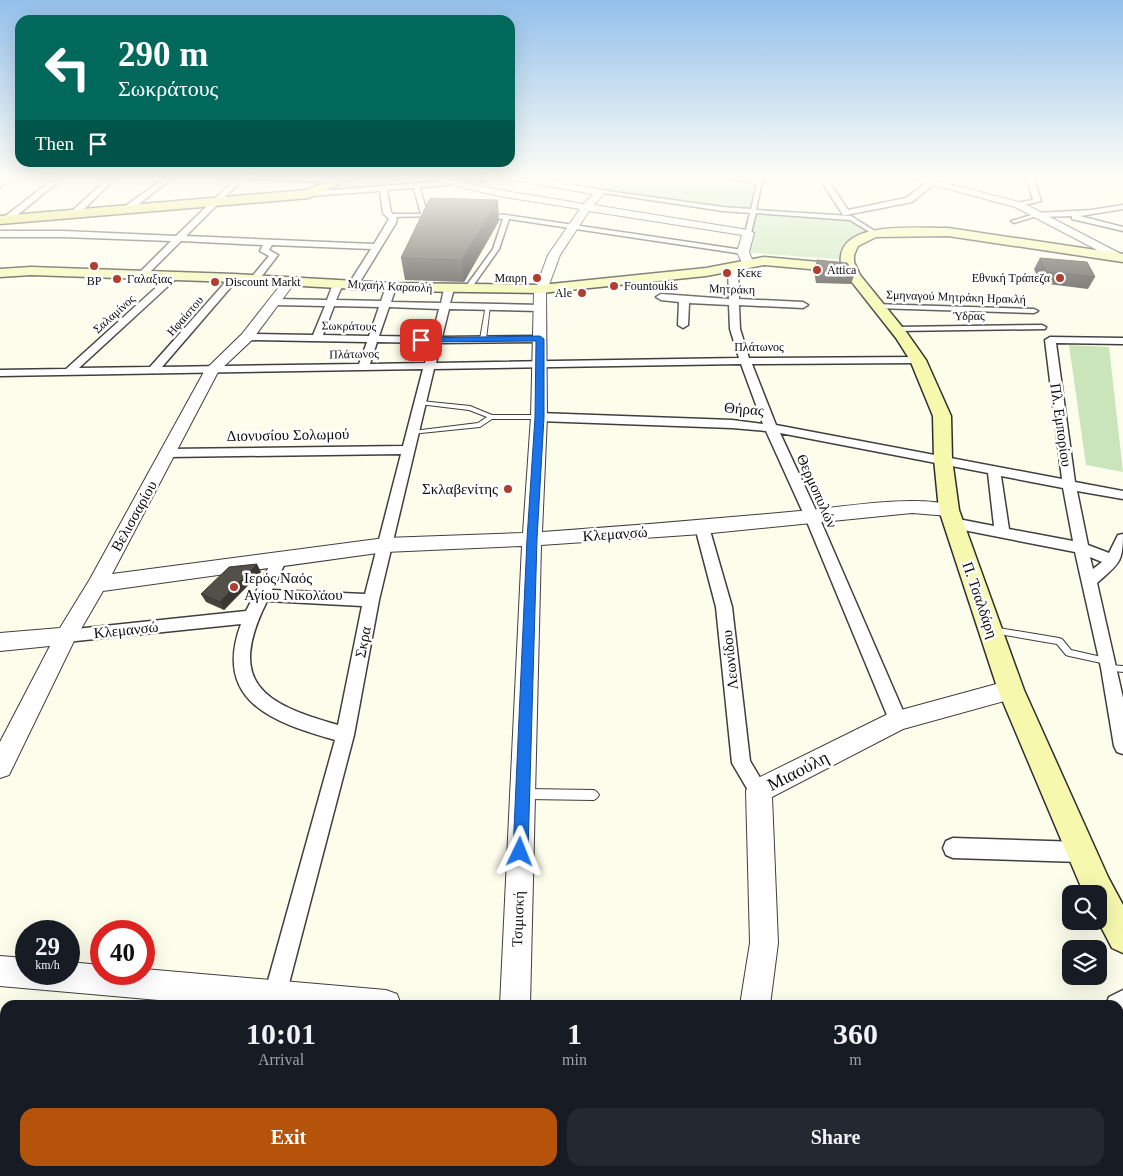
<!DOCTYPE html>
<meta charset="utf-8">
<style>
:root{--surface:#171b24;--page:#242831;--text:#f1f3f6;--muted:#9ea1a6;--accent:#b45309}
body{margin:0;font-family:Georgia,serif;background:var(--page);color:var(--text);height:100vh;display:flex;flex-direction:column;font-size:19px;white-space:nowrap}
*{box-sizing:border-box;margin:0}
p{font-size:16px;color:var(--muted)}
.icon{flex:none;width:28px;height:28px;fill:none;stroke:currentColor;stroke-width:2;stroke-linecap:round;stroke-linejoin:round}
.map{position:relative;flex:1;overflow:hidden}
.side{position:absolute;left:0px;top:1000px;width:1124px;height:176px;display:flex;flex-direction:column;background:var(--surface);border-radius:15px 15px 0 0;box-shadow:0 5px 20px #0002}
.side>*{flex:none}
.banner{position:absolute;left:15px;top:15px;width:500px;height:152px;border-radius:15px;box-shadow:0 5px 20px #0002;background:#00695c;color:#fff;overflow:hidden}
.fabs{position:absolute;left:1062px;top:885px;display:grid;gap:10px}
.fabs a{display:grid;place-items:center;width:45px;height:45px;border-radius:10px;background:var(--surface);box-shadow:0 5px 20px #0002;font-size:25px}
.speed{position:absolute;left:15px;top:920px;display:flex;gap:10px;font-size:25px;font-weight:700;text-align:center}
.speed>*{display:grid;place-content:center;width:65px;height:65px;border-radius:50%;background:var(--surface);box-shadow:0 5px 20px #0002;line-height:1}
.speed small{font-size:12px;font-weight:400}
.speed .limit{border:8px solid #d22;background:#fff;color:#111}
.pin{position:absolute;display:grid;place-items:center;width:42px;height:42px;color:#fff;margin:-21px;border-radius:10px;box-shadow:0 2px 8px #0006}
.me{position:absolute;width:55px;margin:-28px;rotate:2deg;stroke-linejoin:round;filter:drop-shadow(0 0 4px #0008)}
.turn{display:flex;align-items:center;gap:18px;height:105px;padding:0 20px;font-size:22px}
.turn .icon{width:65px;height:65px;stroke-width:2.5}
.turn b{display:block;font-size:35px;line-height:42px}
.then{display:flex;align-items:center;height:48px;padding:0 20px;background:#0003;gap:10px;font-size:19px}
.eta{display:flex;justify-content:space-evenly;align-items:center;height:85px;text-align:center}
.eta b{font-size:30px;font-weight:700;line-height:35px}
.primary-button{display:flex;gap:10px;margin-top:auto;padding:10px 20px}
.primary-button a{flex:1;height:58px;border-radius:15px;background:var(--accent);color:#fff;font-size:20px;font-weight:700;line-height:58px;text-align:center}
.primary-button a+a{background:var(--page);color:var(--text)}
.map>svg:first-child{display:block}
</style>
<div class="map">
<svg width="1123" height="1176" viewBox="0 0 1123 1176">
<rect width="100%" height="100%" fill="#fdfdec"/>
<g fill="#c9e5b9">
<polygon points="359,176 406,176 413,178 406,184 345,189 333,187"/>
<polygon points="596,176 756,176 760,182 755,208 848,215 875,233 856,239 847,260 743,252 753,215 723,209 586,187"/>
<polygon points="1069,345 1109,347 1123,472 1086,465"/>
</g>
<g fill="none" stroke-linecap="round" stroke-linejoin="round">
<defs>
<g id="service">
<polygon points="486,305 490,306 486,339 483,341 480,339"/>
<polygon points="421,401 470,406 492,415 539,415 542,417 539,419 492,419 480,427 411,434 411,432 413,431 478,423 487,417 469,410 419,404 419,402"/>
<polygon points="993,627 1059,638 1062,639 1071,650 1106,658 1109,659 1110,661 1109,663 1106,664 1069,656 1066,655 1057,644 993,633 990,632 989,630 990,628"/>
<polygon points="1109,665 1123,666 1123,672 1106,670 1105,668 1106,666"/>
<polygon points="527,789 594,790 597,792 599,795 597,798 594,800 527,799 524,797 522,794 524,791"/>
</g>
<g id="pedestrian">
<polygon points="714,176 731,176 762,181 756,210 851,216 878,233 873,234 850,220 756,213 751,233 748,235 745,233 750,213 723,211 597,192 600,190 723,207 751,209 757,183"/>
<polygon points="416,183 419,185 427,213 439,214 439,216 390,217 389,216 392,214 421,214 413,185"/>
<polygon points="485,214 507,215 743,250 746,252 743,254 509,219 499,249 470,290 468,291 464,289 493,249 503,219 483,217 482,216"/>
<polygon points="1035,214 1040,215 1014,223 1011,221"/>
<polygon points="873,304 1034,309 1038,311 1034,313 876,308 872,306"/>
<polygon points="1042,325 1046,327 1045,329 896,331 892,329 896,327"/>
</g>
<g id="minor">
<polygon points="6,176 14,176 0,187 0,181"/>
<polygon points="57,176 65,176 9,222 3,222 3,218"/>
<polygon points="110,176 118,176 78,215 72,215 72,211"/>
<polygon points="167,176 175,176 130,211 124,211 124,207"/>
<polygon points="203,176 330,178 334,180 330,182 243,179 186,236 374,244 389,219 383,213 380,191 309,196 305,194 306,192 448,181 452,183 448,185 387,190 391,212 397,218 396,223 358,285 353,288 348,285 371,249 272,245 269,250 278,255 258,281 255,282 250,279 269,256 260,251 263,245 181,241 146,276 143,277 138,274 171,241 64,237 0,237 0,231 64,231 176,236 235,179"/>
<polygon points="754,176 761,176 764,182 757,184"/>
<polygon points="818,176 825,176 848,210 906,198 927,182 934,184 912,202 846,215 843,215"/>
<polygon points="1026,176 1033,176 1041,201 1016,207 1016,203 1033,200"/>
<polygon points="1123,205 1123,209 1080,216 1123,227 1123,231 1072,219 1072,216 1037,217 1033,215 1037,213 1091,210"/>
<path d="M733,265L738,268L739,299L803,302L808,305L803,308L739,305L740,329L749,358L918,357L923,360L918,363L752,364L776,425L1062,479L1045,340L1050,337L1123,338V344L1056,343L1075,482L1123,491V499L1077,491L1088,545L1109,553L1118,535L1123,534C1123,564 1118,564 1097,583L1123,698V754L1117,752L1114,746L1101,668L1075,552L953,528L948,526L946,523L948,520L953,518L994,526L988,473L780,433L819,517L907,720L904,726L898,728L892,726L889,720L805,517L766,431L732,428L539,421L533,417L539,413L732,420L763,424L741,364L434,369L379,600L354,735L286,995L283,1003L278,1005L267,1003L264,995L335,740C275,723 212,702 241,624L66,642L60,641L58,636L60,631L66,630L246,611L275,555L280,554L285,555L287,559L272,590L365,594L401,454L168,457L162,453L168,449L403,446L423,369L0,376V370L66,369L172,273H178V277L79,368L150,367L231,276L234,275L239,278L237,280L162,367L359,364L367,342L247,340L242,337L247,334L313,335L325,306L275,305L270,302L275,299L327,300L333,284L338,281L343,284L336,300L381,301L386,287L391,284L396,287L391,302L441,303L444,289L449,286L454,289L450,303L540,305L545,308L540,311L449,309L442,337L540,336L545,339L540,342L441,343L436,363L739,358L730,329L729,305L689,303L688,325L683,328L678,325L679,302L661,300L656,297L661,294L729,299L728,268ZM334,306L379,307L369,336L323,335ZM389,307L439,309L432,337L379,336ZM377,342L430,343L425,363L370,364ZM1001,476L1063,488L1073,541L1009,529ZM1090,557L1102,562L1093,569ZM267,601L362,606L338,725C263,704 226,683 267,601Z"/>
<polygon points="702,522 707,524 709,527 732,607 750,761 768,791 766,797 759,800 752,797 732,763 716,607 695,527 697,524"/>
<polygon points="953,838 1081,842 1088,845 1091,852 1088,859 1081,862 953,858 946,855 943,848 946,841"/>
<polygon points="1123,990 1123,1014 1119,1016 1119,1005 1106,1005 1109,997"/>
<rect x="499" y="1171" width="26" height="5"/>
</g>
<g id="tertiary">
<path d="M414,176H435L499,190L584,204L593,194L508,179L503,176H527L604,190L605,192L594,205L748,230L754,233L749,252L754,264L748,268L744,267L737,252L742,235L589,211L560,255L546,293L547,417L542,532C628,526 714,519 800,511C843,507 915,494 955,506L958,510L955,514L949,516L912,513L702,534L541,545L530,1005H500L522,546L385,552L103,591L74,641L9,775L0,778V742L50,646L0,651V633L60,628L90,579L205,370L242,334L286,278H294L296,281L252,340L218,372L112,574L385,538L523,533L531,417L534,293L548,255L580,209L499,196Z"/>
<polygon points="900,176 918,176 1023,203 1123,255 1123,261 1116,260 1015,207"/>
<polygon points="1011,680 1019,683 1022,690 1019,697 903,729 772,797 778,943 770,1005 740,1005 750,943 746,791 750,782 890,713"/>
<polygon points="0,956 26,958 26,974 69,974 69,962 101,965 101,974 144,974 144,969 386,990 397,994 401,1005 215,1005 0,986"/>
<polygon points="285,1171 319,1171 317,1176 283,1176"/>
</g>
<path id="secondary" d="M948,228L1123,254V262L948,236L876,237L858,246L854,255V262L860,275L907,333L926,360L951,416L952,459L959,510L1024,690L1108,877L1123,905V953L1112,948L1098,921L1099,894H1084L998,690L939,510L934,459L933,416L910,360L896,338L844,272L764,265L706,276L541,293L391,291L234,282L31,275L0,277V269L31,267L234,274L391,283L541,285L706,268L764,257L841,264C835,218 921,229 948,228Z"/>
<polygon id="primary" points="340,176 357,176 309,198 0,224 0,216 307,190"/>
</defs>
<use href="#service" stroke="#3f3f3f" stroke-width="2"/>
<use href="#pedestrian" stroke="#3f3f3f" stroke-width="3"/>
<use href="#minor" stroke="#3f3f3f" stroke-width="3"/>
<use href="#tertiary" stroke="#3f3f3f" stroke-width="2"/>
<use href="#secondary" stroke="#2e2e2e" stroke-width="3"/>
<use href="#primary" stroke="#1d1d1d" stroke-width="3"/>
<use href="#service" fill="#fff" fill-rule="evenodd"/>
<use href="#pedestrian" fill="#fff" fill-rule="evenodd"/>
<use href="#minor" fill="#fff" fill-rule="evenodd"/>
<use href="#tertiary" fill="#fff" fill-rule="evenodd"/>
<use href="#secondary" fill="#f5f8ad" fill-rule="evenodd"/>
<use href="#primary" fill="#ede06d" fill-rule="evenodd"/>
</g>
<g fill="#47443f">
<polygon points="444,176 496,176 482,184"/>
<polygon points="499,221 464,282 405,280 401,258"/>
<polygon points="1040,258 1095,277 1088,289 1040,283 1034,269"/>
<polygon points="817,260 855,273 851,284 816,283 814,271"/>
<polygon points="261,572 224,610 206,602 201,594"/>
</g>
<g fill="#3a3733">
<polygon points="481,176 496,176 482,184"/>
<polygon points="498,200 499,221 464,282 462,260"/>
<polygon points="257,564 261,572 224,610 220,602"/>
<polygon points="188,1171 203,1171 191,1176 176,1176"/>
</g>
<g fill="#534f49" stroke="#3a3733">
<polygon points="430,198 498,200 462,260 401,258"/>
<polygon points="1040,258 1087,262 1095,277 1046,272"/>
<polygon points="817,260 847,263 855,273 820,272"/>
<polygon points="257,564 220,602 201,594 229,567"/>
<polygon points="113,1171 188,1171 176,1176 113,1176"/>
</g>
<linearGradient id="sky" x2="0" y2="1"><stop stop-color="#93c0eb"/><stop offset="0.52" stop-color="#fefef6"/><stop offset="1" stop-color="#fefef6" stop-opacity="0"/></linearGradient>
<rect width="1123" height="341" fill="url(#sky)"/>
<polygon fill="#1a73e8" stroke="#114b97" points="540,336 544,339 544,417 537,539 528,852 526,857 520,859 515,857 513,852 527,539 535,417 536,341 421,342 417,340 421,338"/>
<g fill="#af3d30" stroke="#fff" stroke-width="2">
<circle cx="94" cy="266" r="5"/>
<circle cx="817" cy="270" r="5"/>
<circle cx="727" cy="273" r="5"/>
<circle cx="537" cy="278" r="5"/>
<circle cx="1060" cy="278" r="5"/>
<circle cx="117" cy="279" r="5"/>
<circle cx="215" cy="282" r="5"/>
<circle cx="614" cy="286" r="5"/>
<circle cx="582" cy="293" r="5"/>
<circle cx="508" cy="489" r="5"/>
<circle cx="234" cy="587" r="5"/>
</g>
<g text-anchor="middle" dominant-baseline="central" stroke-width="5" stroke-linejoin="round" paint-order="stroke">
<g font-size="12" fill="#0c0c0c" stroke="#fff" text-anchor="start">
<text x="827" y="270">Attica</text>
<text x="737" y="273">Κεκε</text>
<text x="527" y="278" text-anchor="end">Μαιρη</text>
<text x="1050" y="278" text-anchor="end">Εθνική Τράπεζα</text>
<text x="127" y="279">Γαλαξιας</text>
<text x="94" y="281" text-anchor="middle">BP</text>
<text x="225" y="282">Discount Markt</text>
<text x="624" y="286">Fountoukis</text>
<text x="572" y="293" text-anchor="end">Ale</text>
</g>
<g font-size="12" fill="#0c0c0c" stroke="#fff">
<text transform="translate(390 286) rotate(3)">Μιχαήλ Καραολή</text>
<text transform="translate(732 289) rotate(2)">Μητράκη</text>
<text transform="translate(956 297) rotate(2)">Σμηναγού Μητράκη Ηρακλή</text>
<text transform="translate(114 314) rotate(-42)">Σαλαμίνος</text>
<text transform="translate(185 316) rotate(-49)">Ηφαίστου</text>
<text transform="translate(969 316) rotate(-1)">Ύδρας</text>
<text transform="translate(349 326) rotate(1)">Σωκράτους</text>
<text x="759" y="347">Πλάτωνος</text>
<text transform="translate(354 354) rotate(-1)">Πλάτωνος</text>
</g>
<g font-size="15" fill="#0c0c0c" stroke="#fff">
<text transform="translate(744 409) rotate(5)">Θήρας</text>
<text transform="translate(1061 425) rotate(82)">Πλ. Εμπορίου</text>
<text transform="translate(288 435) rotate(-1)">Διονυσίου Σολωμού</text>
<text transform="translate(817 491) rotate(66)">Θερμοπυλών</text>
<text transform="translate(134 516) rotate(-61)">Βελισσαρίου</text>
<text transform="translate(615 534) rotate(-4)">Κλεμανσώ</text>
<text transform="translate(980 600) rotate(71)">Π. Τσαλδάρη</text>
<text transform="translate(126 630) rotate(-6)">Κλεμανσώ</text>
<text transform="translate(363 642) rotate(-79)">Σκρα</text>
<text transform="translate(730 660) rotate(-96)">Λεωνίδου</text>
<text transform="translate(518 919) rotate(-88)">Τσιμισκή</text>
</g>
<g font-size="15" fill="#0c0c0c" stroke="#fff" text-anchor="end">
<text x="498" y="489">Σκλαβενίτης</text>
<text x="244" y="578" text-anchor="start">Ιερός Ναός<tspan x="244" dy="17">Αγίου Νικολάου</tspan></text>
</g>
<g font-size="18" fill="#0c0c0c" stroke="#fff">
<text transform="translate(798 771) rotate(-27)">Μιαούλη</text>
</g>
</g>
</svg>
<div class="fabs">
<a><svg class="icon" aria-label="search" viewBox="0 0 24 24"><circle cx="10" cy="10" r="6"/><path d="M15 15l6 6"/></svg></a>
<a><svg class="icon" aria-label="layers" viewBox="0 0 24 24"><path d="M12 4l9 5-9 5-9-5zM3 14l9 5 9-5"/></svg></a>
</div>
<div class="speed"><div>29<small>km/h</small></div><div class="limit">40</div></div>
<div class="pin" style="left:421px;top:340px;background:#d93025"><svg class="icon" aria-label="arrive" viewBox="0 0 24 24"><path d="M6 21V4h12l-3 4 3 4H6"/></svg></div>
<svg class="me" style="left:520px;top:852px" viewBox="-20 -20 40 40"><path d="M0-17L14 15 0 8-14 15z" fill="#1a73e8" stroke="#fff" stroke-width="4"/></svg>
<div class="banner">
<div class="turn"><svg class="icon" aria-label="left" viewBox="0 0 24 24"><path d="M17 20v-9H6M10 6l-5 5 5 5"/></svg><div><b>290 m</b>Σωκράτους</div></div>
<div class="then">Then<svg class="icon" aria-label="arrive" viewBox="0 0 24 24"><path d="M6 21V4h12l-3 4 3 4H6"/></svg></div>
</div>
<section class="side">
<div class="eta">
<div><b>10:01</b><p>Arrival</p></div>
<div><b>1</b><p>min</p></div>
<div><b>360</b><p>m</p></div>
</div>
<div class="primary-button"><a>Exit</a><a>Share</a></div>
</section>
</div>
